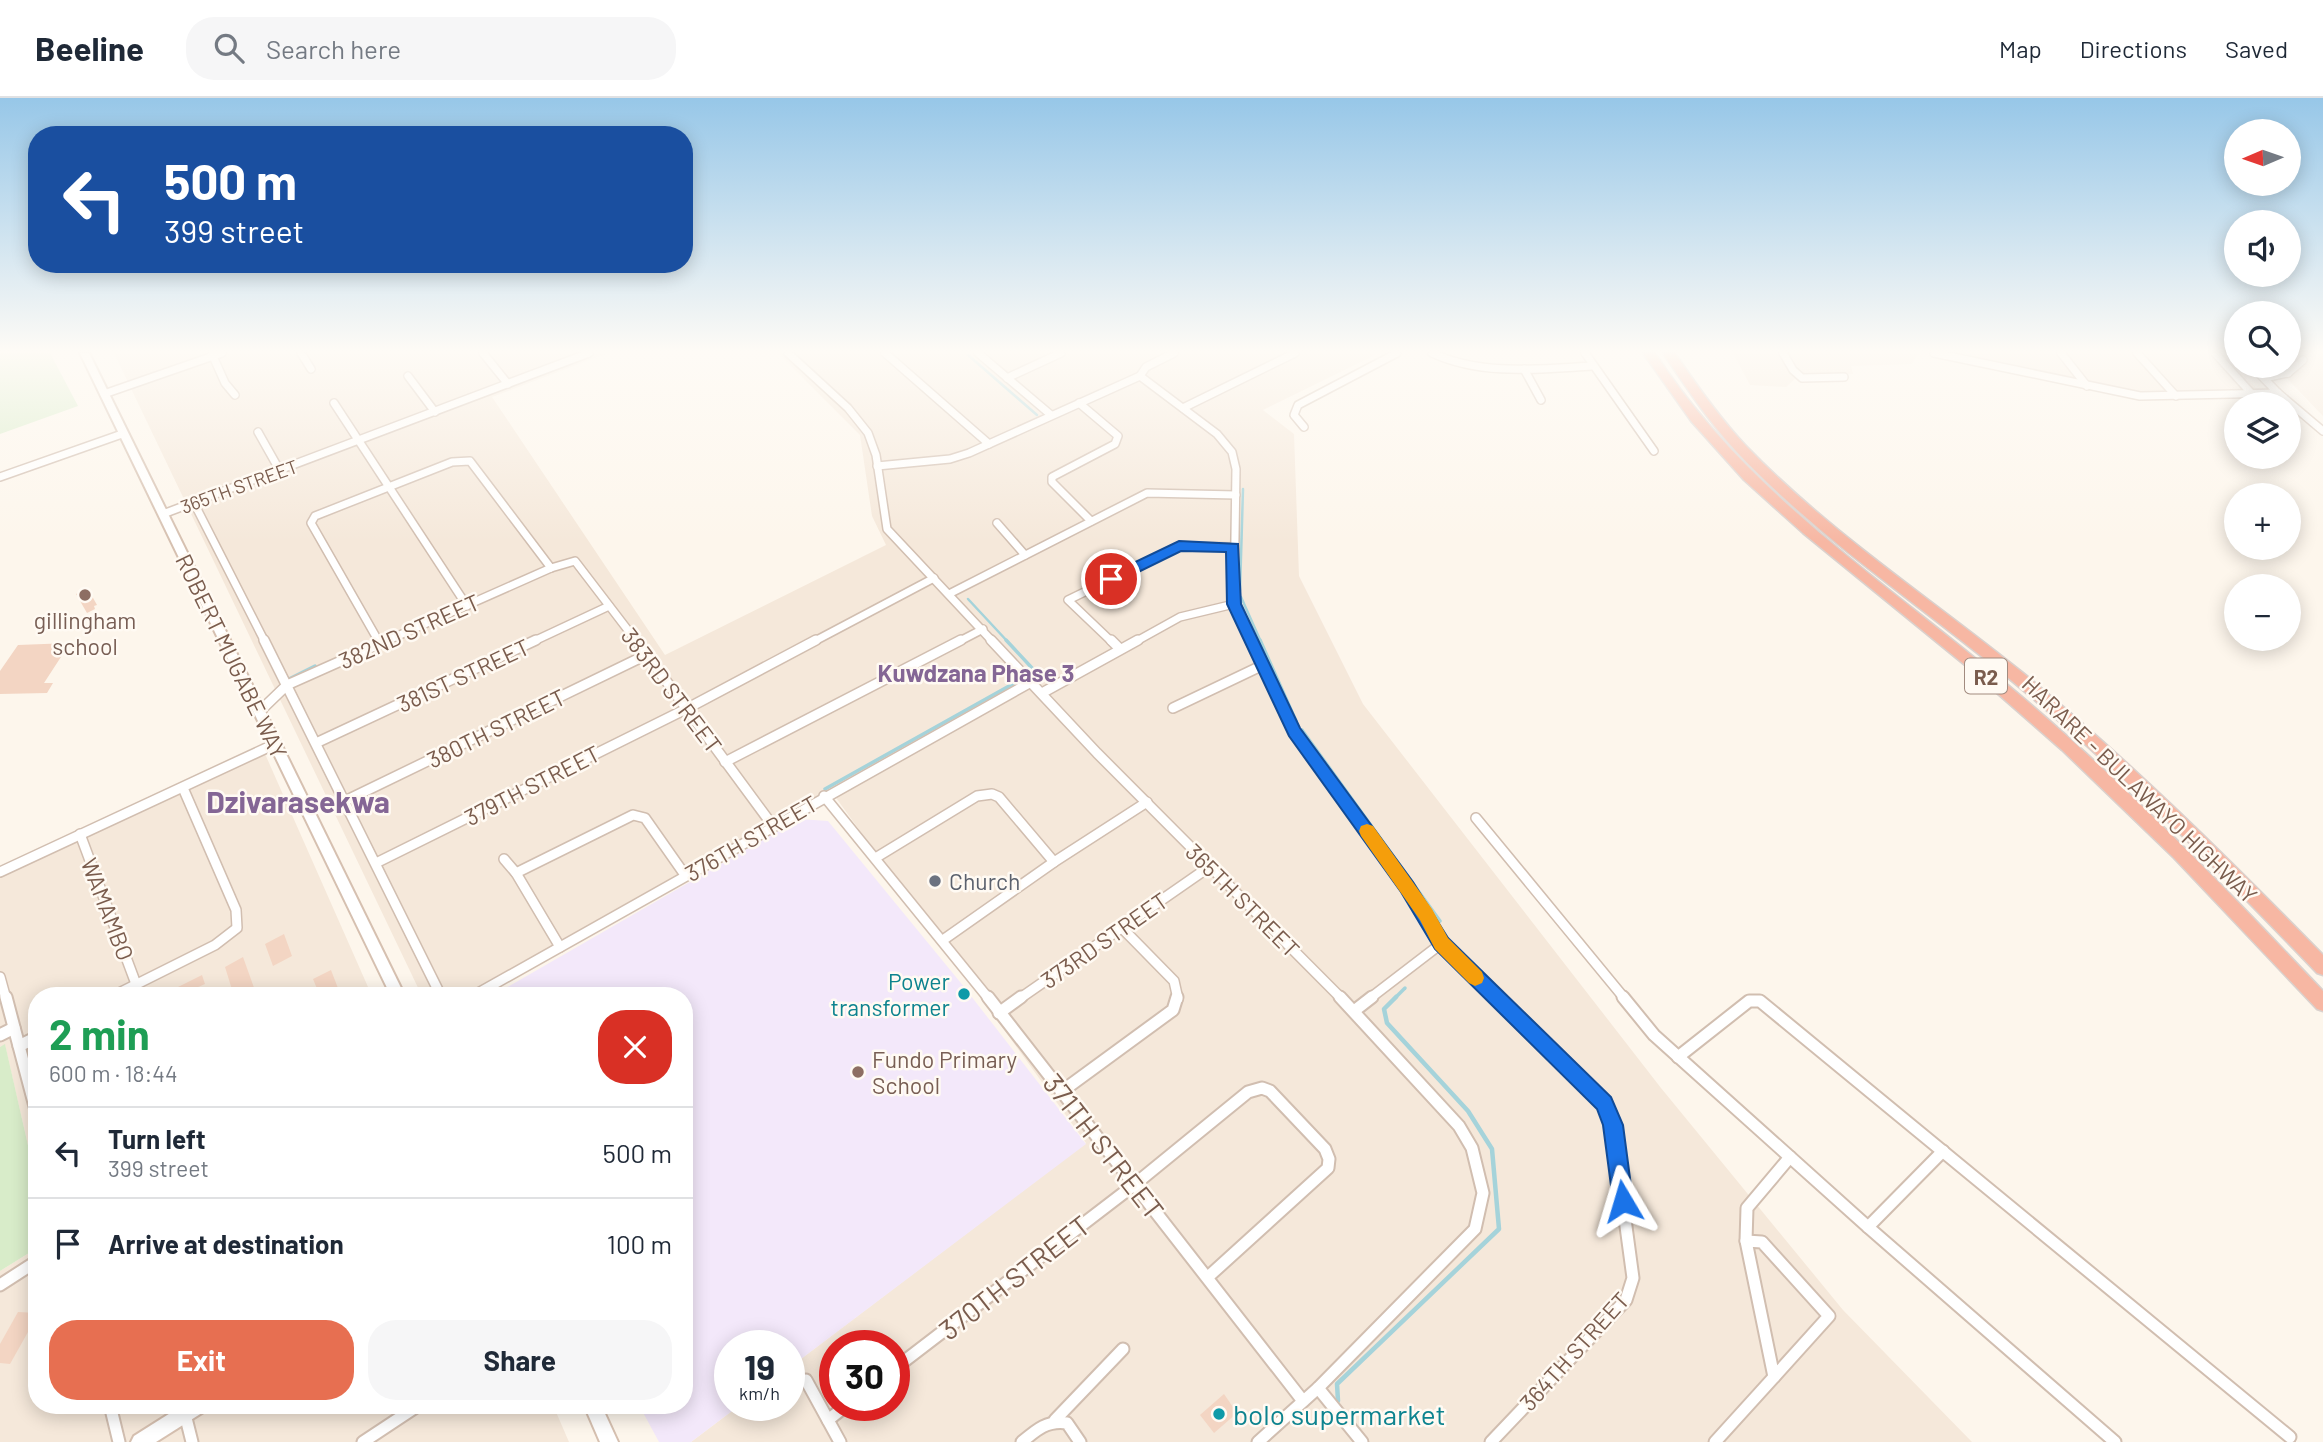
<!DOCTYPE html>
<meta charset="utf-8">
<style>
:root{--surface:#fff;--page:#f6f6f7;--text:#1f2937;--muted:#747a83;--line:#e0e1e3;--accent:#e76f51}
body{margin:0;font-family:Barlow,sans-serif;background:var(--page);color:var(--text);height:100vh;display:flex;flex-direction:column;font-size:26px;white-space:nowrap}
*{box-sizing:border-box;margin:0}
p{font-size:23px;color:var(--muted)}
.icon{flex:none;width:38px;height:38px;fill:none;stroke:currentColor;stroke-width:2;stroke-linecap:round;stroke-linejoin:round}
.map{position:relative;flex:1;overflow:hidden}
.drawer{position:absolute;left:28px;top:889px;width:665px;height:427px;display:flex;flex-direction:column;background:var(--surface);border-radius:28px;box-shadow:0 4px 18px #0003}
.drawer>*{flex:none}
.banner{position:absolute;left:28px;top:28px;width:665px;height:147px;border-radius:28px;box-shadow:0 4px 18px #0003;background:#1a4fa0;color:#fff;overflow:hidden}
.needle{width:46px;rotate:268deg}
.fabs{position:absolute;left:2224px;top:21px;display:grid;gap:14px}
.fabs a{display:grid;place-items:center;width:77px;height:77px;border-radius:50%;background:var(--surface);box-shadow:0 4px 18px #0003;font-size:35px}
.speed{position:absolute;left:714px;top:1232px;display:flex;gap:14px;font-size:35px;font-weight:700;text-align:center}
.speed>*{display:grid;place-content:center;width:91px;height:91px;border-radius:50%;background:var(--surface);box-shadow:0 4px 18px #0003;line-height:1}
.speed small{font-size:18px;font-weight:400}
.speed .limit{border:10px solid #d22;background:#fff;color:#111}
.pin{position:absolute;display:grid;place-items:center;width:60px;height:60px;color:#fff;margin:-30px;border:4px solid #fff;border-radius:50%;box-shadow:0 2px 7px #0007}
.me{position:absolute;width:77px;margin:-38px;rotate:353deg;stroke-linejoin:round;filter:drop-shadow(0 0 5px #0008)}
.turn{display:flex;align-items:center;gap:24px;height:147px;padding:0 21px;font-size:32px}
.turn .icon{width:91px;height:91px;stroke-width:2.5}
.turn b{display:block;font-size:49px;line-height:60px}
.round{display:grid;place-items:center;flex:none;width:74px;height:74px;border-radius:28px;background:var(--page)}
.head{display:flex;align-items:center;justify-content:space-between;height:119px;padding:0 21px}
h1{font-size:42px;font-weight:700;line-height:52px;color:#1e9e55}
.action{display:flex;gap:14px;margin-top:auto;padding:14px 21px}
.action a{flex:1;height:80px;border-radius:28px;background:var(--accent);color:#fff;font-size:28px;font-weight:700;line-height:80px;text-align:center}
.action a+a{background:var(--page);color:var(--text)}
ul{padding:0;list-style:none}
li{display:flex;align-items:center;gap:21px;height:91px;padding:0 21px;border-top:2px solid var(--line)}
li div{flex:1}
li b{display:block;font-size:26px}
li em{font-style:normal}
header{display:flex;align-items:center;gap:42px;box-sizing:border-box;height:98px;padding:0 35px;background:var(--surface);border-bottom:2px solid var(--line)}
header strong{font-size:33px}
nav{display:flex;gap:38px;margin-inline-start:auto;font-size:24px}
.search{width:490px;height:63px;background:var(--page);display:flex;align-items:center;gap:18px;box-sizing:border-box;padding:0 24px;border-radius:28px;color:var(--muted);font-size:26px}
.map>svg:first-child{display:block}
</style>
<header>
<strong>Beeline</strong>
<div class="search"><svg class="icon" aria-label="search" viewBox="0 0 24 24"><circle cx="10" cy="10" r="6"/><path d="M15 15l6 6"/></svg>Search here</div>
<nav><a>Map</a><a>Directions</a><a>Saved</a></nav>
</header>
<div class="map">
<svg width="2323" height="1344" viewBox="0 0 2323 1344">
<rect width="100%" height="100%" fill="#fdf6ec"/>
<g fill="#f5e8da" fill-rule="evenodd">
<path d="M114,255H608L492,299L665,557L886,447L872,418L860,337L778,255H1373V258L1263,312L1294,336L1299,478L1363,606L1661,990L1843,1212L1972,1344H691L740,1307H789V1270L1086,1045L834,697L483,898H422ZM835,1248H894V1307H835Z"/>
<polygon points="1733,255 1918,255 1912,266 1851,268 1853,276 1799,277 1786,289 1750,287"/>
<polygon points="1953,255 2223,255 2258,292 2137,295"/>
<polygon points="2289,255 2323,255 2323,318 2275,268 2289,268"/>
<polygon points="262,649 372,898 37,898 37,1087 5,947 0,949 0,770"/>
<polygon points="37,1150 37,1307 553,1307 569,1344 0,1344 0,1173"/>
</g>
<polygon fill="#f3e8fa" points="799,721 828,723 965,890 957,895 964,903 971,898 1086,1046 789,1270 789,1248 730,1248 730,1307 740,1307 691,1344 659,1344 639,1307 684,1307 684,898 492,898"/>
<g fill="#d8ecc9">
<polygon points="0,255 50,255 78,308 0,336"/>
<polygon points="5,946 37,1087 37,1150 0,1173 0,949"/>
</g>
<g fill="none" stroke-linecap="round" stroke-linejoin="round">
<g stroke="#a5d3da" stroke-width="2.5">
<polyline points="968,257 1037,317"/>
<polyline points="1240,493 1243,391"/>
<polyline points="1241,499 1261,544"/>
<polyline points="968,501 1008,544"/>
</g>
<g stroke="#a5d3da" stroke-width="3.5">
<polyline points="1006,542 1032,570"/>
<polyline points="1260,542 1296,623"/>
<polyline points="289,581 315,568"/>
<polyline points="1302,632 1440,823"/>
<polyline points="825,691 1018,583"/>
<polyline points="1394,901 1405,890"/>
</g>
<polyline stroke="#a5d3da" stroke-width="4.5" points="1338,1303 1337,1286 1499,1131 1492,1051 1468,1013 1387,925 1384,911 1396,899"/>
</g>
<g fill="#f3d5c3">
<polygon points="88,491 97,507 94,508 95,511 87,515 76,496"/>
<polygon points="70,545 44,585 53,585 47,595 0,596 0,573 18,547"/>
<polygon points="284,836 292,858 273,868 265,846"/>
<polygon points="243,859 257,898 234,898 225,869"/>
<polygon points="331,872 341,898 320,898 313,881"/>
<polygon points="202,877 205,886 178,898 176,890"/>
<polygon points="18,1214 37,1215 37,1218 10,1266 0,1265 0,1246"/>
<polygon points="1224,1296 1237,1315 1214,1335 1200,1317"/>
</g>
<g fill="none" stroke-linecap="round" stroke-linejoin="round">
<defs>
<g id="street-far2">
<polyline points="301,255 311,271"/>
<polyline points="483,255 508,286"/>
<polyline points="788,255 848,310 868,335 876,357 887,431 993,544"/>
<polyline points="885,255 989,346"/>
<polyline points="978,255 1051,317"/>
<path d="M1432,255C1482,278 1538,271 1592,268"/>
<polyline points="1585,255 1654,353"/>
<polyline points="1783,255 1793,272 1802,280 1844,279"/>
<polyline points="1934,255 2140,298 2278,295"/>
<polyline points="2061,255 2087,288"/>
<polyline points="2137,255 2176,298"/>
<polyline points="2215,255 2252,296"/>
<polyline points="212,256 225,285 235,297"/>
<polyline points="2252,268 2278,295 2323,333"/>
<polyline points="1524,271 1541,302"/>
<polyline points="2288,275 2303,262"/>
<polyline points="408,278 435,314"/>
<polyline points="1140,278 1217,336 1232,354 1236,371 1234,506 1251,544"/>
<polyline points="1140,278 1146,269 1174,255"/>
<polyline points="1007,280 1061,255"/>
<polyline points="2264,280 2288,275 2280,268"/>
<polyline points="104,296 222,255"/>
<polyline points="334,305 467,508"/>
<polyline points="1079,305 1118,338 1115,346 1052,379 1052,384 1091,423"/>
<polyline points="1183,310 1295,255"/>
<polyline points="1304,329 1294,317 1298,307 1397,255"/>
<polyline points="258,334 280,373"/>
<polyline points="877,368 950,361 969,355 1140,278"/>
<polyline points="0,379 122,336"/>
<polyline points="194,405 265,544"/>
<polyline points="163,416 589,255"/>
<polyline points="997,425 1025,457"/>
<polyline points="949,496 1147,395 1236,397"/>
<polyline points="379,544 311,425 315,418 452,364 470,363 551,470"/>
<polyline points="384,544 551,470 575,463 637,544"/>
<polyline points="532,544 609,508"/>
<polyline points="813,544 934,480"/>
<polyline points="958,544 983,531"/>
<polyline points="1112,544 1068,502 1179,448 1233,449"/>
<polyline points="1135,544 1180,519 1234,506"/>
</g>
<g id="street-far1">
<polyline points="264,542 441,898"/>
<polyline points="378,542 380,546"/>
<polyline points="636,542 773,728"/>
<polyline points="991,542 1097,655 1342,901"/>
<polyline points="1111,542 1120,551"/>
<polyline points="1250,542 1298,640 1395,771 1442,845 1499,901"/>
<polyline points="1042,595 1138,542"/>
<polyline points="1173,610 1261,568"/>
<polyline points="259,614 287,587 388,542"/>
<polyline points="316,645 536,542"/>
<polyline points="725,664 961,542"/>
<polyline points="824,698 989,901"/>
<polyline points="345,703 646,557"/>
<polyline points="1476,720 1625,901"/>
<polyline points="80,736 136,886"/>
<polyline points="877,759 977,698 992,696 999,699 1054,764"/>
<polyline points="504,761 516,775 560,849"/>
<polyline points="376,765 688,610 816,542"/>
<polyline points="0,774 275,646"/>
<polyline points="516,775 633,717 645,720 685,777"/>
<polyline points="1122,830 1174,883 1178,901"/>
<polyline points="943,842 1054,764 1147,704"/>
<polyline points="0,879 6,901"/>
<polyline points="113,898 215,847 237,830 236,812 183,690"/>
<polyline points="473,898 1031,584"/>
<polyline points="1019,901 1209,769"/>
<polyline points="1369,901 1442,845"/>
</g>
<g id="street">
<polyline points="6,899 37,1016"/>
<polyline points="988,899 1303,1303"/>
<polyline points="1623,899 1654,937 1868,1129 2115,1344"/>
<polyline points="1354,913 1372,899"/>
<polyline points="999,915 1021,899"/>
<polyline points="0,937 14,930"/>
<polyline points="19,948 37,939"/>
<polyline points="1678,959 1749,903 1760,903 2290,1339"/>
<polyline points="1061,994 1173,912 1177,899"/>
<polyline points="1868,1129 1943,1053"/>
<polyline points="1746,1143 1747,1110 1790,1059"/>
<polygon points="1746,1143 1762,1144 1829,1218 1774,1279"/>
<polyline points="0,1187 37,1163"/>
<polyline points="894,1271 1134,1087 1248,994 1262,990 1270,993 1325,1051 1329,1061 1328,1070 1209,1178"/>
<polyline points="806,1282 840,1344"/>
<polyline points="1318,1290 1362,1344"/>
<polyline points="110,1307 119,1344"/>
<polyline points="185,1316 192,1344"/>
<polyline points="828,1322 847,1307"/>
<polyline points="1055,1322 1123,1251"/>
<polyline points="363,1344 419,1307"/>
<path d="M1022,1344C1036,1332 1047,1322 1067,1325L1080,1344"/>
<polyline points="1258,1344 1318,1290 1475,1131 1483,1095 1472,1050 1459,1028 1340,899"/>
<polyline points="1491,1344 1626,1202 1633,1180 1611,1018 1604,1005 1497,899"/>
<polyline points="1715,1344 1774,1279"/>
</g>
<g id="secondary">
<polygon points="80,255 89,255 405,898 391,898"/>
<polygon points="183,1307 207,1307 205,1313 156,1344 131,1344 134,1338"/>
<polygon points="584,1307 601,1307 618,1344 600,1344"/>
</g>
<g id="highway">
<path d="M1643,255H1655C1746,396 1890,487 2016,594C2126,686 2224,789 2323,893V913L2317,911L2174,760L2062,652L1965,567L1803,435L1744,382L1691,323Z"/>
<path d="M1663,255H1675C1697,288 1719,319 1746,348C1829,434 1930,500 2023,575C2129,662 2227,759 2323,857V877L2317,875C2219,773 2120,672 2012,583C1919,506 1818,440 1736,353C1708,323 1686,289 1663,255Z"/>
</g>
</defs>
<use href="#street-far2" stroke="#d1beb0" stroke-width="10"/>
<use href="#street-far1" stroke="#d1beb0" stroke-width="12"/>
<use href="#street" stroke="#d1beb0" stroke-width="15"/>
<use href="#secondary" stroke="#d6c0b0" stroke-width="4"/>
<use href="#highway" stroke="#dad1cd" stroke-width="3"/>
<use href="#street-far2" stroke="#fff" stroke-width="7"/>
<use href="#street-far1" stroke="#fff" stroke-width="9"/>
<use href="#street" stroke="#fff" stroke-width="11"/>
<use href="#secondary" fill="#fff" fill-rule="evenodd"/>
<use href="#highway" fill="#f7b7a3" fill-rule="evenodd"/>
</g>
<linearGradient id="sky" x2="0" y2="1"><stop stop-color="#97c7e8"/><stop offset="0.57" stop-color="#fefbf6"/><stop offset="1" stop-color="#fefbf6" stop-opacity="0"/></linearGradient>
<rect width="2323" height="444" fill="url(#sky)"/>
<polygon fill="#1a73e8" stroke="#114b97" stroke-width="2" points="1179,443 1238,446 1241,506 1300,630 1413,784 1448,840 1611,999 1623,1027 1633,1103 1630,1111 1623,1113 1616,1111 1613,1103 1603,1027 1597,1011 1435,851 1401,794 1289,638 1227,506 1226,454 1181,453 1116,485 1106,485 1104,481 1106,478"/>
<polygon fill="#f59e0b" points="1367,726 1373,728 1432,811 1448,840 1482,874 1484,880 1482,885 1475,888 1469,885 1435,851 1420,822 1361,738 1359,733 1361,728"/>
<g fill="#8d6e63" stroke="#fffaf3" stroke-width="2.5">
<circle cx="85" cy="497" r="7"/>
<circle cx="858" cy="974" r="7"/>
</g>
<circle fill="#6b7280" stroke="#fffaf3" stroke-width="2.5" cx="935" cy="783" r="7"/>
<g fill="#0f9aa8" stroke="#fffaf3" stroke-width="2.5">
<circle cx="964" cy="896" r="7"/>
<circle cx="1219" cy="1316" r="7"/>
</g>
<g text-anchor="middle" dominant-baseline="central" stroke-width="5" stroke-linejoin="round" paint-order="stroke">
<g font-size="19" fill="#7a5c4d" stroke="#fffaf3">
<text transform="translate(239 388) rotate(-20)">365TH STREET</text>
</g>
<rect fill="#fffaf3" stroke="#a28b7f" stroke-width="2" x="1965" y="560.5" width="42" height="35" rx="5"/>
<g font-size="21" font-weight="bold" fill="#7a5c4d">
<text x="1986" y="578">R2</text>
</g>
<g font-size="23" fill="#785e54" stroke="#fffaf3">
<text x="85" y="522">gillingham<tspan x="85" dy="26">school</tspan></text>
<text x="872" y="961" text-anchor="start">Fundo Primary<tspan x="872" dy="26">School</tspan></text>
</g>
<g font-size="23" fill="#7a5c4d" stroke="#fffaf3">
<text transform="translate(409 533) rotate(-24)">382ND STREET</text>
<text transform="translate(232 558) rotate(64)">ROBERT MUGABE WAY</text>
<text transform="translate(463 577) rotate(-25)">381ST STREET</text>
<text transform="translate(672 592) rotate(53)">383RD STREET</text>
<text transform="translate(496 630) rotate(-26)">380TH STREET</text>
<text transform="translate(532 687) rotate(-27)">379TH STREET</text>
<text transform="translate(2140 691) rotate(44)">HARARE - BULAWAYO HIGHWAY</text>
<text transform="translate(751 740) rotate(-30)">376TH STREET</text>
<text transform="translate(1243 802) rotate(45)">365TH STREET</text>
<text transform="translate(108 811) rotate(69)">WAMAMBO</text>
<text transform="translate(1104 842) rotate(-35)">373RD STREET</text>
<text transform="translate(1574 1253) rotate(-48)">364TH STREET</text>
</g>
<g font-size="23" fill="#5b616d" stroke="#fffaf3" text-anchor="start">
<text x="949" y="783">Church</text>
</g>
<g font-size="23" fill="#0d838f" stroke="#fffaf3" text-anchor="end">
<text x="950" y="883">Power<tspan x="950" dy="26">transformer</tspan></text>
</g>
<g font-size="24" font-weight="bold" fill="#846695" stroke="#fffaf3">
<text x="976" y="574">Kuwdzana Phase 3</text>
</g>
<g font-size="28" fill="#7a5c4d" stroke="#fffaf3">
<text transform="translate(1104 1048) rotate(52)">371TH STREET</text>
<text transform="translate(1014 1179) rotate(-38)">370TH STREET</text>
</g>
<g font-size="28" fill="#0d838f" stroke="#fffaf3" text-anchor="start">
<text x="1233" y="1316">bolo supermarket</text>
</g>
<g font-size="30" font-weight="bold" fill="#846695" stroke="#fffaf3">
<text x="298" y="703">Dzivarasekwa</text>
</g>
</g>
</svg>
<div class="fabs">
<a><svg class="needle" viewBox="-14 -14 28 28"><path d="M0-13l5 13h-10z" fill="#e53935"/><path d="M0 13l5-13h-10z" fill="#747a83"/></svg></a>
<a><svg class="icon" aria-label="sound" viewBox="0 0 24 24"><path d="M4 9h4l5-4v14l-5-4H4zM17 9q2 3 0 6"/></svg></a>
<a><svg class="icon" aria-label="search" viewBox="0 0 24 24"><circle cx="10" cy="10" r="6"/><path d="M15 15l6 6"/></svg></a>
<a><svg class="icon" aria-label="layers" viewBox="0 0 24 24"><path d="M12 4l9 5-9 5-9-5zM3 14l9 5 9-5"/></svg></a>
<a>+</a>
<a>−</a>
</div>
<div class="speed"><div>19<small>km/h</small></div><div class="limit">30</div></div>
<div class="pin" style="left:1111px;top:481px;background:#d93025"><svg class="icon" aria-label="arrive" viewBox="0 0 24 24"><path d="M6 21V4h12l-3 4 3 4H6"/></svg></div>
<svg class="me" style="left:1623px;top:1103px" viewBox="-20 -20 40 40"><path d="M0-17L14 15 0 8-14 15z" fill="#1a73e8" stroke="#fff" stroke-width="4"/></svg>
<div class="banner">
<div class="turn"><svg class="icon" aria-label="left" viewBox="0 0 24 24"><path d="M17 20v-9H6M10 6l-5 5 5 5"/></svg><div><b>500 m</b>399 street</div></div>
</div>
<section class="drawer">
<div class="head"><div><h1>2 min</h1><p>600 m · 18:44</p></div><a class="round" style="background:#d93025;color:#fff"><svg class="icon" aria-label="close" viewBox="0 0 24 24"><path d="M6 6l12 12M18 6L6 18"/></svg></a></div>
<ul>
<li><svg class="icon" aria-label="left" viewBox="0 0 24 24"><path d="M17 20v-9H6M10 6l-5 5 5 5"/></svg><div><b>Turn left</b><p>399 street</p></div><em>500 m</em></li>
<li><svg class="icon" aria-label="arrive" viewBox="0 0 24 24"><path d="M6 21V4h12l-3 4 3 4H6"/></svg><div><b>Arrive at destination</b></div><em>100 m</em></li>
</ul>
<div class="action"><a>Exit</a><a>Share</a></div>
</section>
</div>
